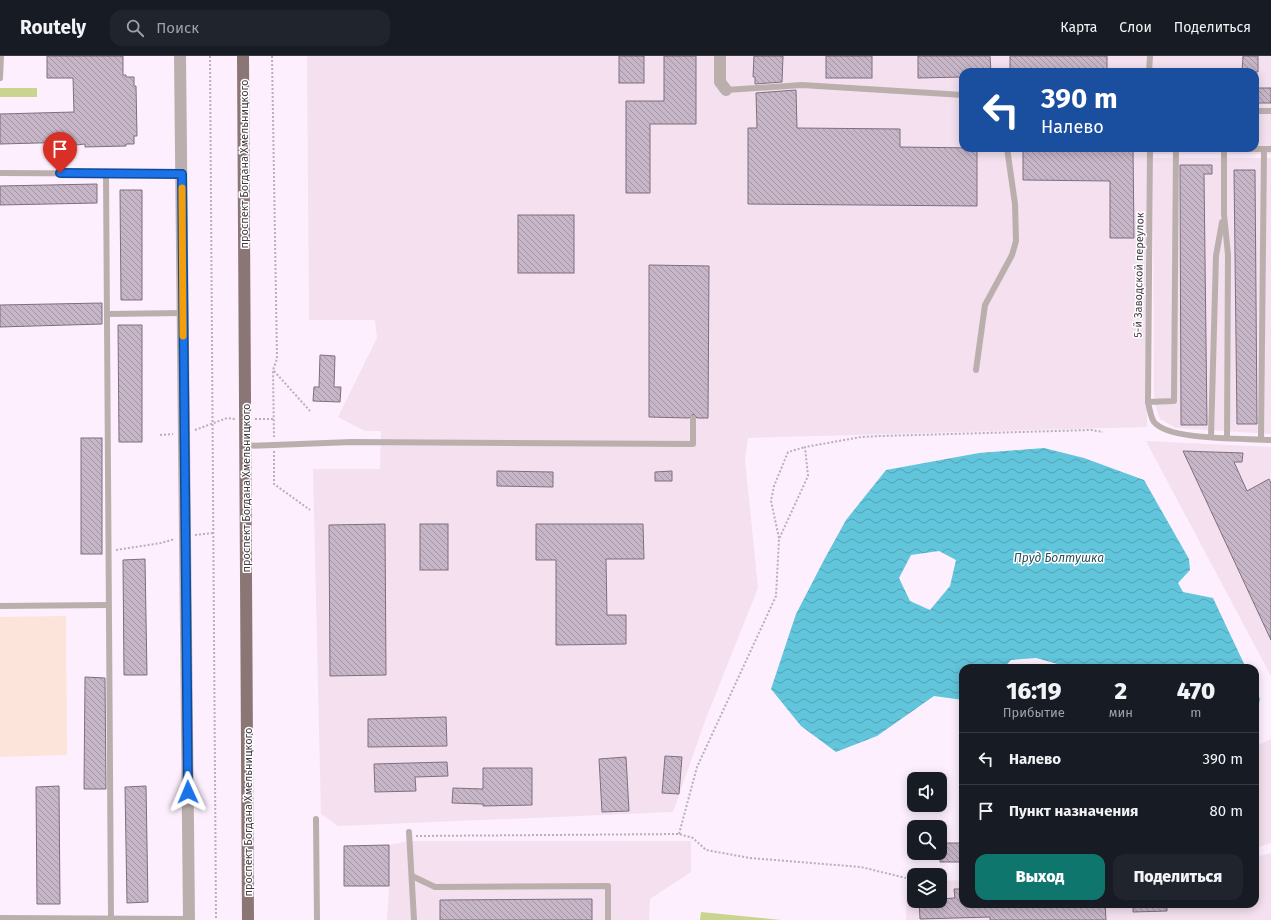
<!DOCTYPE html>
<html lang="ru">
<meta charset="utf-8">
<style>
:root{--surface:#171b24;--page:#20242c;--text:#f1f3f6;--muted:#9ea1a6;--line:#363941;--accent:#0f766e}
body{margin:0;font-family:"Fira Sans",sans-serif;background:var(--page);color:var(--text);height:100vh;display:flex;flex-direction:column;font-size:15px;white-space:nowrap}
*{box-sizing:border-box;margin:0}
p{font-size:13px;color:var(--muted)}
.icon{flex:none;width:22px;height:22px;fill:none;stroke:currentColor;stroke-width:2;stroke-linecap:round;stroke-linejoin:round}
.map{position:relative;flex:1;overflow:hidden}
.drawer{position:absolute;left:959px;top:608px;width:300px;height:244px;display:flex;flex-direction:column;background:var(--surface);border-radius:12px;box-shadow:0 2px 10px #0003}
.drawer>*{flex:none}
.top-card{position:absolute;left:959px;top:12px;width:300px;height:84px;border-radius:12px;box-shadow:0 2px 10px #0003;background:#1a4fa0;color:#fff;overflow:hidden}
.buttons{position:absolute;left:907px;top:716px;display:grid;gap:8px}
.buttons a{display:grid;place-items:center;width:40px;height:40px;border-radius:8px;background:var(--surface);box-shadow:0 2px 10px #0003;font-size:20px}
.pin{position:absolute;display:grid;place-items:center;width:34px;height:34px;color:#fff;margin:-41px -17px;border-radius:50% 50% 50% 0;rotate:-45deg;box-shadow:0 0 4px #0007}
.pin .icon{rotate:45deg}
.me{position:absolute;width:44px;margin:-22px;rotate:359deg;stroke-linejoin:round;filter:drop-shadow(0 0 3px #0008)}
.turn{display:flex;align-items:center;gap:14px;height:84px;padding:0 16px;font-size:18px}
.turn .icon{width:52px;height:52px;stroke-width:2.5}
.turn b{display:block;font-size:28px;line-height:34px}
.eta{display:flex;justify-content:space-evenly;align-items:center;height:68px;text-align:center}
.eta b{font-size:24px;font-weight:800;line-height:28px}
.button{display:flex;gap:8px;margin-top:auto;padding:8px 16px}
.button a{flex:1;height:46px;border-radius:12px;background:var(--accent);color:#fff;font-size:16px;font-weight:800;line-height:46px;text-align:center}
.button a+a{background:var(--page);color:var(--text)}
ul{padding:0;list-style:none}
li{display:flex;align-items:center;gap:12px;height:52px;padding:0 16px;border-top:1px solid var(--line)}
li div{flex:1}
li b{display:block;font-size:15px}
li em{font-style:normal}
header{display:flex;align-items:center;gap:24px;box-sizing:border-box;height:56px;padding:0 20px;background:var(--surface);border-bottom:1px solid var(--line)}
header strong{font-size:19px}
nav{display:flex;gap:22px;margin-inline-start:auto;font-size:14px}
.search{width:280px;height:36px;background:var(--page);display:flex;align-items:center;gap:10px;box-sizing:border-box;padding:0 14px;border-radius:12px;color:var(--muted);font-size:15px}
.map>svg:first-child{display:block}
</style>
<header>
<strong>Routely</strong>
<div class="search"><svg class="icon" aria-label="search" viewBox="0 0 24 24"><circle cx="10" cy="10" r="6"/><path d="M15 15l6 6"/></svg>Поиск</div>
<nav><a>Карта</a><a>Слои</a><a>Поделиться</a></nav>
</header>
<div class="map">
<svg width="1271" height="864" viewBox="0 0 1271 864">
<defs>
<pattern id="water-waves" width="16" height="10" patternUnits="userSpaceOnUse"><rect width="16" height="10" fill="#61c5db"/><path d="M0 5q4-4 8 0t8 0" fill="none" stroke="#52a1b3"/></pattern>
<pattern id="building-back-hatch" width="6" height="6" patternUnits="userSpaceOnUse"><rect width="6" height="6" fill="#c7b6c8"/><path d="M-1 5l2 2M0 0l6 6M5-1l2 2" fill="none" stroke="#a395a4"/></pattern>
</defs>
<rect width="100%" height="100%" fill="#fdeffe"/>
<g fill="#f4e0ee" fill-rule="evenodd">
<path d="M307,0H1271V98H1149L1147,371L748,382L745,403L758,532L705,665L673,756L338,770L321,758L313,413H380L381,375H365L338,361L377,282L375,264H309ZM963,16H1255V92H963Z"/>
<polygon points="1153,102 1271,102 1271,378 1176,372 1160,363 1154,346"/>
<polygon points="1146,385 1271,391 1271,620"/>
<polygon points="1271,683 1271,787 1255,792 1255,691"/>
<polygon points="409,785 691,785 691,816 650,843 649,864 387,864 389,830 389,789"/>
<polygon points="1271,797 1271,864 906,864 907,827 914,827 914,845 940,845 940,825 963,824 963,848 1255,848 1255,801"/>
</g>
<polygon fill="#fde4db" points="66,560 67,699 0,701 0,561"/>
<g fill="#c9d490">
<rect x="0" y="32" width="37" height="9"/>
<polygon points="701,856 781,864 700,864"/>
</g>
<g fill="url(#water-waves)" fill-rule="evenodd">
<path d="M1044,392L1084,402L1144,424L1189,503L1190,514L1178,527L1183,536L1213,542L1246,612H1072L1036,602L1011,604L1004,612H963V644L934,640L877,680L836,696L801,670L771,633L796,558L825,502L846,464L886,414L979,397ZM939,495L956,504L950,530L930,554L910,545L899,522L911,499Z"/>
<polygon points="1255,632 1260,643 1255,664"/>
</g>
<g fill="url(#building-back-hatch)" stroke="#7e6f7f">
<polygon points="47,0 123,0 123,19 126,19 126,21 134,21 134,30 136,30 137,80 134,80 134,88 126,88 126,90 85,91 85,88 76,89 76,86 0,88 0,58 74,56 73,22 47,22"/>
<rect x="619" y="0" width="25" height="27"/>
<polygon points="664,0 696,0 696,68 650,68 650,137 626,137 626,45 664,45"/>
<polygon points="754,0 783,0 782,26 755,28 755,21 753,21"/>
<rect x="826" y="0" width="46" height="22"/>
<polygon points="918,0 990,0 991,16 963,16 963,21 918,22"/>
<rect x="1010" y="0" width="97" height="16"/>
<polygon points="1243,0 1258,0 1258,16 1242,16"/>
<rect x="1255" y="32" width="16" height="15"/>
<polygon points="796,34 797,72 900,73 900,91 977,92 977,150 748,148 748,72 757,72 756,37"/>
<polygon points="1023,92 1133,92 1134,182 1110,182 1110,125 1023,124"/>
<polygon points="1180,109 1212,109 1212,118 1204,118 1207,369 1181,369"/>
<polygon points="1234,114 1255,114 1257,368 1237,368"/>
<polygon points="97,128 97,147 0,149 0,130"/>
<polygon points="120,134 142,134 142,244 121,244"/>
<rect x="518" y="159" width="56" height="58"/>
<polygon points="649,209 709,210 708,362 697,362 693,358 689,362 649,361"/>
<polygon points="102,247 102,268 0,271 0,249"/>
<polygon points="118,269 142,269 142,386 119,386"/>
<polygon points="320,299 335,300 334,331 341,331 340,346 313,345 314,331 319,331"/>
<rect x="81" y="382" width="21" height="116"/>
<polygon points="1183,395 1243,397 1242,406 1234,406 1247,435 1269,423 1271,427 1271,584"/>
<polygon points="497,415 553,416 553,431 497,430"/>
<polygon points="672,415 672,425 655,425 655,416"/>
<polygon points="385,468 386,619 330,620 329,469"/>
<rect x="420" y="468" width="28" height="46"/>
<polygon points="536,468 643,468 644,503 606,503 607,559 626,559 626,588 556,589 556,504 536,504"/>
<polygon points="145,503 147,619 124,619 123,504"/>
<polygon points="85,621 105,622 106,733 84,733"/>
<polygon points="446,661 447,690 368,691 368,663"/>
<polygon points="665,700 682,701 679,738 662,737"/>
<polygon points="626,701 629,755 602,756 599,703"/>
<polygon points="447,706 448,720 415,721 416,735 375,736 374,708"/>
<polygon points="483,712 532,712 532,749 483,750 483,748 452,747 453,732 483,733"/>
<polygon points="59,730 60,848 37,848 36,731"/>
<polygon points="146,730 148,846 127,847 125,731"/>
<polygon points="941,787 963,787 963,806 940,806"/>
<polygon points="389,789 389,830 344,830 344,790"/>
<polygon points="954,833 963,833 963,848 1105,848 1106,864 990,864 990,861 920,863 919,845 940,845 940,843 955,842"/>
<polygon points="592,843 592,864 440,864 440,844"/>
<polygon points="1133,848 1167,848 1167,855 1133,856"/>
</g>
<g fill="none" stroke-linecap="round" stroke-linejoin="round">
<g stroke="#b9aeba" stroke-width="2" stroke-dasharray="2 2" stroke-linecap="butt">
<polyline points="210,0 216,864"/>
<polyline points="272,0 277,303 273,314 274,381"/>
<polyline points="274,315 310,355"/>
<polyline points="255,363 274,363"/>
<polyline points="195,374 227,362 235,363"/>
<polyline points="160,379 173,378"/>
<polyline points="274,395 274,428 310,454"/>
<polyline points="195,479 213,477"/>
<polyline points="779,482 771,445 774,430 788,396 805,391"/>
<polyline points="116,494 161,487 175,483"/>
<polyline points="679,778 697,711 776,540 779,483 808,420 805,391 861,381 881,380 1091,374 1103,376"/>
<polyline points="416,780 679,778 693,782 706,794 750,802 861,811 906,822"/>
</g>
<g stroke="#bbafae" stroke-width="6">
<polyline points="1149,16 1150,0"/>
<polyline points="0,22 1,0"/>
<polyline points="726,34 802,29 963,39"/>
<polyline points="1255,55 1271,55"/>
<polyline points="1150,93 1271,93"/>
<path d="M1176,93L1174,345L1148,346C1149,351 1151,362 1154,366C1169,385 1246,382 1271,384"/>
<polyline points="1224,93 1224,158 1228,199 1227,382"/>
<polyline points="0,117 182,118"/>
<polyline points="106,117 111,863"/>
<polyline points="107,258 183,257"/>
<polyline points="976,314 985,249 1012,199 1016,185 1015,148 1007,92"/>
<polyline points="1148,346 1150,92"/>
<polyline points="1211,381 1216,200 1222,166"/>
<polyline points="1261,383 1264,93"/>
<polyline points="245,390 352,386 693,388 693,362"/>
<polyline points="0,550 108,549"/>
<polyline points="316,763 317,864"/>
<polyline points="409,776 414,864"/>
<polyline points="412,820 435,831 608,830 608,864"/>
<polyline points="0,862 189,863"/>
</g>
<g stroke="#bbafae" stroke-width="12">
<polyline points="180,0 189,864"/>
<polyline points="720,0 720,26 726,34"/>
</g>
<polyline stroke="#8a7674" stroke-width="12" points="243,0 248,864"/>
</g>
<g fill="none" stroke-linecap="round" stroke-linejoin="round">
<defs>
<polyline id="route" points="60,117 182,118 188,736"/>
</defs>
<use href="#route" stroke="#114b97" stroke-width="10"/>
<use href="#route" stroke="#1a73e8" stroke-width="7"/>
<polyline stroke="#f59e0b" stroke-width="7" points="182,132 183,280"/>
</g>
<g text-anchor="middle" dominant-baseline="central" stroke-width="3" stroke-linejoin="round" paint-order="stroke">
<g font-size="11" fill="#413a41" stroke="#fff">
<text transform="translate(244 108) rotate(-90)">проспект Богдана Хмельницкого</text>
<text transform="translate(1139 219) rotate(-89)">5-й Заводской переулок</text>
<text transform="translate(246 432) rotate(-90)">проспект Богдана Хмельницкого</text>
<text transform="translate(248 756) rotate(-90)">проспект Богдана Хмельницкого</text>
</g>
<g font-size="12" font-style="italic" fill="#25515b" stroke="#fff">
<text x="1059" y="502">Пруд Болтушка</text>
</g>
</g>
</svg>
<div class="buttons">
<a><svg class="icon" aria-label="sound" viewBox="0 0 24 24"><path d="M4 9h4l5-4v14l-5-4H4zM17 9q2 3 0 6"/></svg></a>
<a><svg class="icon" aria-label="search" viewBox="0 0 24 24"><circle cx="10" cy="10" r="6"/><path d="M15 15l6 6"/></svg></a>
<a><svg class="icon" aria-label="layers" viewBox="0 0 24 24"><path d="M12 4l9 5-9 5-9-5zM3 14l9 5 9-5"/></svg></a>
</div>
<div class="pin" style="left:60px;top:117px;background:#d93025"><svg class="icon" aria-label="arrive" viewBox="0 0 24 24"><path d="M6 21V4h12l-3 4 3 4H6"/></svg></div>
<svg class="me" style="left:188px;top:736px" viewBox="-20 -20 40 40"><path d="M0-17L14 15 0 8-14 15z" fill="#1a73e8" stroke="#fff" stroke-width="4"/></svg>
<div class="top-card">
<div class="turn"><svg class="icon" aria-label="left" viewBox="0 0 24 24"><path d="M17 20v-9H6M10 6l-5 5 5 5"/></svg><div><b>390 m</b>Налево</div></div>
</div>
<section class="drawer">
<div class="eta">
<div><b>16:19</b><p>Прибытие</p></div>
<div><b>2</b><p>мин</p></div>
<div><b>470</b><p>m</p></div>
</div>
<ul>
<li><svg class="icon" aria-label="left" viewBox="0 0 24 24"><path d="M17 20v-9H6M10 6l-5 5 5 5"/></svg><div><b>Налево</b></div><em>390 m</em></li>
<li><svg class="icon" aria-label="arrive" viewBox="0 0 24 24"><path d="M6 21V4h12l-3 4 3 4H6"/></svg><div><b>Пункт назначения</b></div><em>80 m</em></li>
</ul>
<div class="button"><a>Выход</a><a>Поделиться</a></div>
</section>
</div>
